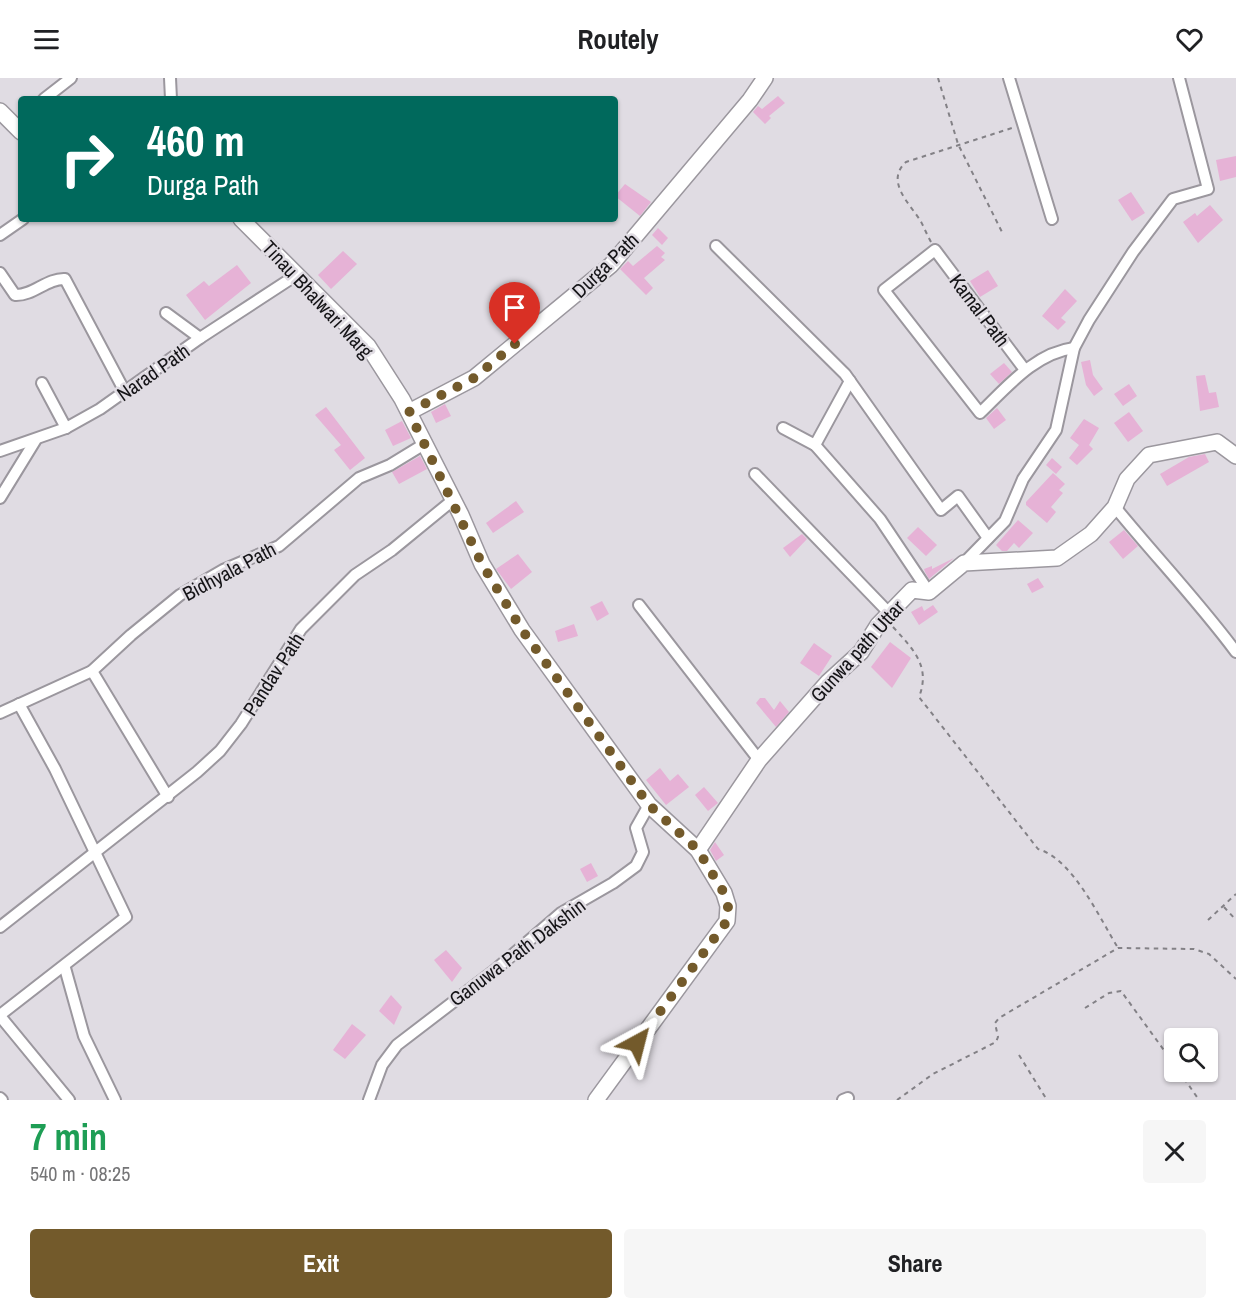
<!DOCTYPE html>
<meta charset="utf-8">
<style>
:root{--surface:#fff;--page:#f6f6f6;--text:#202124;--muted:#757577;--accent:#735a2b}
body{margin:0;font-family:"Archivo Narrow",sans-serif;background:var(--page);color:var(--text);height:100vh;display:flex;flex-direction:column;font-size:22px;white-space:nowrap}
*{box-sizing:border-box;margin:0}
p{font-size:20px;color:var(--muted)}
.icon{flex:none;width:33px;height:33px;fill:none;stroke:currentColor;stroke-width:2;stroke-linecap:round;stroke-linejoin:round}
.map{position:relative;height:1022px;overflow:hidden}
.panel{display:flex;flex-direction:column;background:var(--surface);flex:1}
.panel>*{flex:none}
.top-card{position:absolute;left:18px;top:18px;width:600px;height:126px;border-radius:6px;box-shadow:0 2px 4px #0004;background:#00695c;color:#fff;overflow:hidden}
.fabs{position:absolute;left:1164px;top:950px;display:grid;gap:12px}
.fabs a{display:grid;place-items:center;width:54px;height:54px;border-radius:6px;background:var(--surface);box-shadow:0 2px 4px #0004;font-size:30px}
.pin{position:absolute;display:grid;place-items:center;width:51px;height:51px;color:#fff;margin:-62px -26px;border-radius:50% 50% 50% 0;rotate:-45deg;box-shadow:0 0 6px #0007}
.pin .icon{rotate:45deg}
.me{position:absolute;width:66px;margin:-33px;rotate:38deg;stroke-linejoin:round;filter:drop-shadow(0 0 4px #0008)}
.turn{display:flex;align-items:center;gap:21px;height:126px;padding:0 30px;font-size:27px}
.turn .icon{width:78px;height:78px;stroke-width:2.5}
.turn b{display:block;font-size:42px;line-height:51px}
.round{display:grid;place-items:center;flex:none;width:63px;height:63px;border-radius:6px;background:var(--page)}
.summary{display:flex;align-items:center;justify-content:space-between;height:102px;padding:0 30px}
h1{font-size:36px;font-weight:800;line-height:45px;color:#1e9e55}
.action{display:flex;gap:12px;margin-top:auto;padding:12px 30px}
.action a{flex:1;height:69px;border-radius:6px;background:var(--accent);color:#fff;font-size:24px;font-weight:800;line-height:69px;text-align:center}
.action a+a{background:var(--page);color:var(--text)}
header{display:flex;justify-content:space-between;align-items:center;height:78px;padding:0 30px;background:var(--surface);font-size:27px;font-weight:800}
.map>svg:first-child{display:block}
</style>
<header><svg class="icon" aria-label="menu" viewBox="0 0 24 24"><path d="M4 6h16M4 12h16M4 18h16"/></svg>Routely<svg class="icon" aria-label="heart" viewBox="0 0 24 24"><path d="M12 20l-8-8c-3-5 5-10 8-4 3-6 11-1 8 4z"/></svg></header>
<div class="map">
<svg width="1236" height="1022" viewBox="0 0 1236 1022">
<rect width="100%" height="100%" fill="#e0dce3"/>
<g fill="#e6b2d6">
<polygon points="778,18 785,25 769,38 771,40 765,46 753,34 758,28 762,31"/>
<polygon points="1236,78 1236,99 1220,103 1216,82"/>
<polygon points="625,106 651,124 640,138 615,118"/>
<polygon points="1131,114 1145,135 1132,143 1118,122"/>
<polygon points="1210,127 1223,142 1198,165 1183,144 1195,135 1197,138"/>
<polygon points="658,150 668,160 662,167 652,157"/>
<polygon points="657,168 665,175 661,179 665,182 644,200 653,210 646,217 620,191 628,183 633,188"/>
<polygon points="343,173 357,186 331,211 318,197"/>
<polygon points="237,187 251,205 205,242 186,217 204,203 209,208"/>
<polygon points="988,192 998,208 980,219 970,203"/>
<polygon points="1065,211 1077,223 1061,240 1066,244 1058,252 1042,238"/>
<polygon points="1090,282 1093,297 1103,311 1094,318 1086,307 1081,284"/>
<polygon points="1004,285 1012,294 999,306 990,296"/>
<polygon points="1205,297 1209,315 1216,314 1219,329 1200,333 1196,298"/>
<polygon points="1129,306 1137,318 1123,328 1114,316"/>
<polygon points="445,326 451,338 436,345 431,334"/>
<polygon points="326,329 365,380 350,392 334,372 341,367 315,337"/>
<polygon points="997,330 1006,342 994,351 986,340"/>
<polygon points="1129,334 1143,353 1128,364 1114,345"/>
<polygon points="1084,341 1099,350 1089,367 1093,371 1077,387 1069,380 1079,367 1070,360"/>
<polygon points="402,343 411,360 393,368 385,352"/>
<polygon points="1205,376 1209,384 1167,408 1160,396 1189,379"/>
<polygon points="420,378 427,391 399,406 392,394"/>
<polygon points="1052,380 1062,389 1056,396 1046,387"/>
<polygon points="1053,395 1065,406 1059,412 1063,415 1051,429 1056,434 1047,445 1026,427 1026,424"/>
<polygon points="516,423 524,434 493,455 486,445"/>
<polygon points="1018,442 1033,455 1019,470 1014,465 1007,473 1002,473 996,467"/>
<polygon points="918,449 937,467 926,478 907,460"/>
<polygon points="1124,452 1138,468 1123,481 1109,464"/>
<polygon points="802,456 807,461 790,479 783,470"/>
<polygon points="518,476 532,494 511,511 496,491"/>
<polygon points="954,480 929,501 925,494 924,491 932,488 932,491"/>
<polygon points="1038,500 1044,509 1032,515 1027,506"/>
<polygon points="602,523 609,536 597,543 590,529"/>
<polygon points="933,527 938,534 919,547 911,534 922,528 924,533"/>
<polygon points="574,546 578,558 558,564 555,553"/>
<polygon points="890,564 911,580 892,610 871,589"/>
<polygon points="814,565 832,578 819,598 800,585"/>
<polygon points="760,620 765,620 774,632 780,623 789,634 776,649 756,625"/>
<polygon points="660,690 670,703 678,696 689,709 666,727 646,702"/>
<polygon points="704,709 718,725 708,733 695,717"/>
<polygon points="715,764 724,777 716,783 710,772"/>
<polygon points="591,785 598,798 587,804 580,791"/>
<polygon points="446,872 462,890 452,904 434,882"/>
<polygon points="391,917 402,929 394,947 379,933"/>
<polygon points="352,946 366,957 345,981 333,972"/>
</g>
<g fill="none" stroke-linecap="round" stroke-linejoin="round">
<defs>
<g id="street">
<polyline points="170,0 171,21"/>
<polyline points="1009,0 1052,141"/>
<polyline points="44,21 71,0"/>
<polyline points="0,157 23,141"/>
<polyline points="716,168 845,296 941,432 958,418 988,460"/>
<path d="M0,195L15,217C33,218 47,200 65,201L125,314"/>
<polyline points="166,235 200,260"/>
<path d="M1025,292L935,172L884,212L980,335C1007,309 1035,275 1074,270"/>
<polyline points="42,305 66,350"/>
<polyline points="783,350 815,367 880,441 929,514"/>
<polyline points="815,367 850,303"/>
<polyline points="0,373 66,350 100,331 200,260 298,196"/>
<polyline points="755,396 890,536"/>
<polyline points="0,420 35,363"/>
<path d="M1115,429C1155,478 1198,523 1236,574"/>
<polyline points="964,485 1005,443 1023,401 1056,352 1074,270 1089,242 1133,174 1173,121 1208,111 1179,0"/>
<polyline points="639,527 759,682"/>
<polyline points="92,593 168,719"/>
<polyline points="0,635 92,593 131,557 180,517 223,492 279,468 359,400 390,387 426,365"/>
<polyline points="0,849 197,694 220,673 241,646 301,551 355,497 392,472 453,422"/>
<polyline points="65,890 84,958 115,1022"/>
<polyline points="0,937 126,839 55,691 19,626"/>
<polyline points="0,938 69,1022"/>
<polyline points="0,1020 2,1022"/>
<polyline points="369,1022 382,987 397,967 495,892 561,835 613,805 636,788 643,774 636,750 649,727"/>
<polyline points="843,1022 848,1020"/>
</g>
<g id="secondary">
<polyline points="0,33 21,54"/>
<polyline points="241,141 368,268 402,321 461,437 482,486 522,552 649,727 698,772 724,815 728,828 727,843 596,1022"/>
<polyline points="409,334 474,300 611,187 750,22 765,0"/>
<polyline points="698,772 759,682 828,604 861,574 878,547 912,512 929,514 964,485 1057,480 1091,456 1115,429 1127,401 1149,377 1217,364 1236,378"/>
</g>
</defs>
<use href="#street" stroke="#9b979e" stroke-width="14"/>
<use href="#secondary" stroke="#9b979e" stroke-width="18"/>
<g stroke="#838186" stroke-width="2" stroke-dasharray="4.5 4.5" stroke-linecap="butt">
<polyline points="938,0 958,66 1003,156"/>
<path d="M931,164C927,157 924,149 920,142C909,125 885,103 906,84L1012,50"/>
<path d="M893,549C913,571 931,588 919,619L1038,771C1073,781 1100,841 1118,870"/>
<polyline points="1224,829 1236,842"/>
<polyline points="1208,842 1236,816"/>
<polyline points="1085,930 1109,915 1121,913 1174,986"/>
<polyline points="1019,977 1047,1022"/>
<polyline points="1179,993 1199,1022"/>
<polyline points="897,1022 933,996 996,964 998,959 995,945 999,940 1118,870 1194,871 1209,876 1236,901"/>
</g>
<use href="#street" stroke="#fff" stroke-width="10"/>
<use href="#secondary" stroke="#fff" stroke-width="15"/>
</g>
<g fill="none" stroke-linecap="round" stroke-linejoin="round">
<polyline stroke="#735a2b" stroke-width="10" stroke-dasharray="0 18" points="515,266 474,300 409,334 482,486 522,552 649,727 698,772 724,815 728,828 727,843 637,965"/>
</g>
<g text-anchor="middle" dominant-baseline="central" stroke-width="5" stroke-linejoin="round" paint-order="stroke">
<g font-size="20" fill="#151417" stroke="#e0dce3">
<text transform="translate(605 187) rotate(-44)">Durga Path</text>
<text transform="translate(318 221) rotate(47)">Tinau Bhalwari Marg</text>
<text transform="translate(980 232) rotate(53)">Kamal Path</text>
<text transform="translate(153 294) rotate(-35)">Narad Path</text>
<text transform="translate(229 493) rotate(-28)">Bidhyala Path</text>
<text transform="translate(857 573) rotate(-48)">Gunwa path Uttar</text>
<text transform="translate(273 596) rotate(-57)">Pandav Path</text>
<text transform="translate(517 874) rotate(-37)">Ganuwa Path Dakshin</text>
</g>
</g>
</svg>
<div class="fabs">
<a><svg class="icon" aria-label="search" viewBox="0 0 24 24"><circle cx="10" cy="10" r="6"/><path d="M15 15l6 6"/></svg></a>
</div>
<div class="pin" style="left:515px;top:266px;background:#d93025"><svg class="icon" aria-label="arrive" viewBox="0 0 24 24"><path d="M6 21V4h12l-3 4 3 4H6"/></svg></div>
<svg class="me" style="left:637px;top:965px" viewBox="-20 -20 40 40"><path d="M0-17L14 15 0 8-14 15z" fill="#735a2b" stroke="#fff" stroke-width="4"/></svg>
<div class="top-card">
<div class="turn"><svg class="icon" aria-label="right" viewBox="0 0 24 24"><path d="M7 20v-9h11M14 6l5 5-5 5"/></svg><div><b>460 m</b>Durga Path</div></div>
</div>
</div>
<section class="panel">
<div class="summary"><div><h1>7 min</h1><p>540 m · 08:25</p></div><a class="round"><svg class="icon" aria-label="close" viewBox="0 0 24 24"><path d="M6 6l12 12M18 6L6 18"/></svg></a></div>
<div class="action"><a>Exit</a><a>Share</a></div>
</section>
